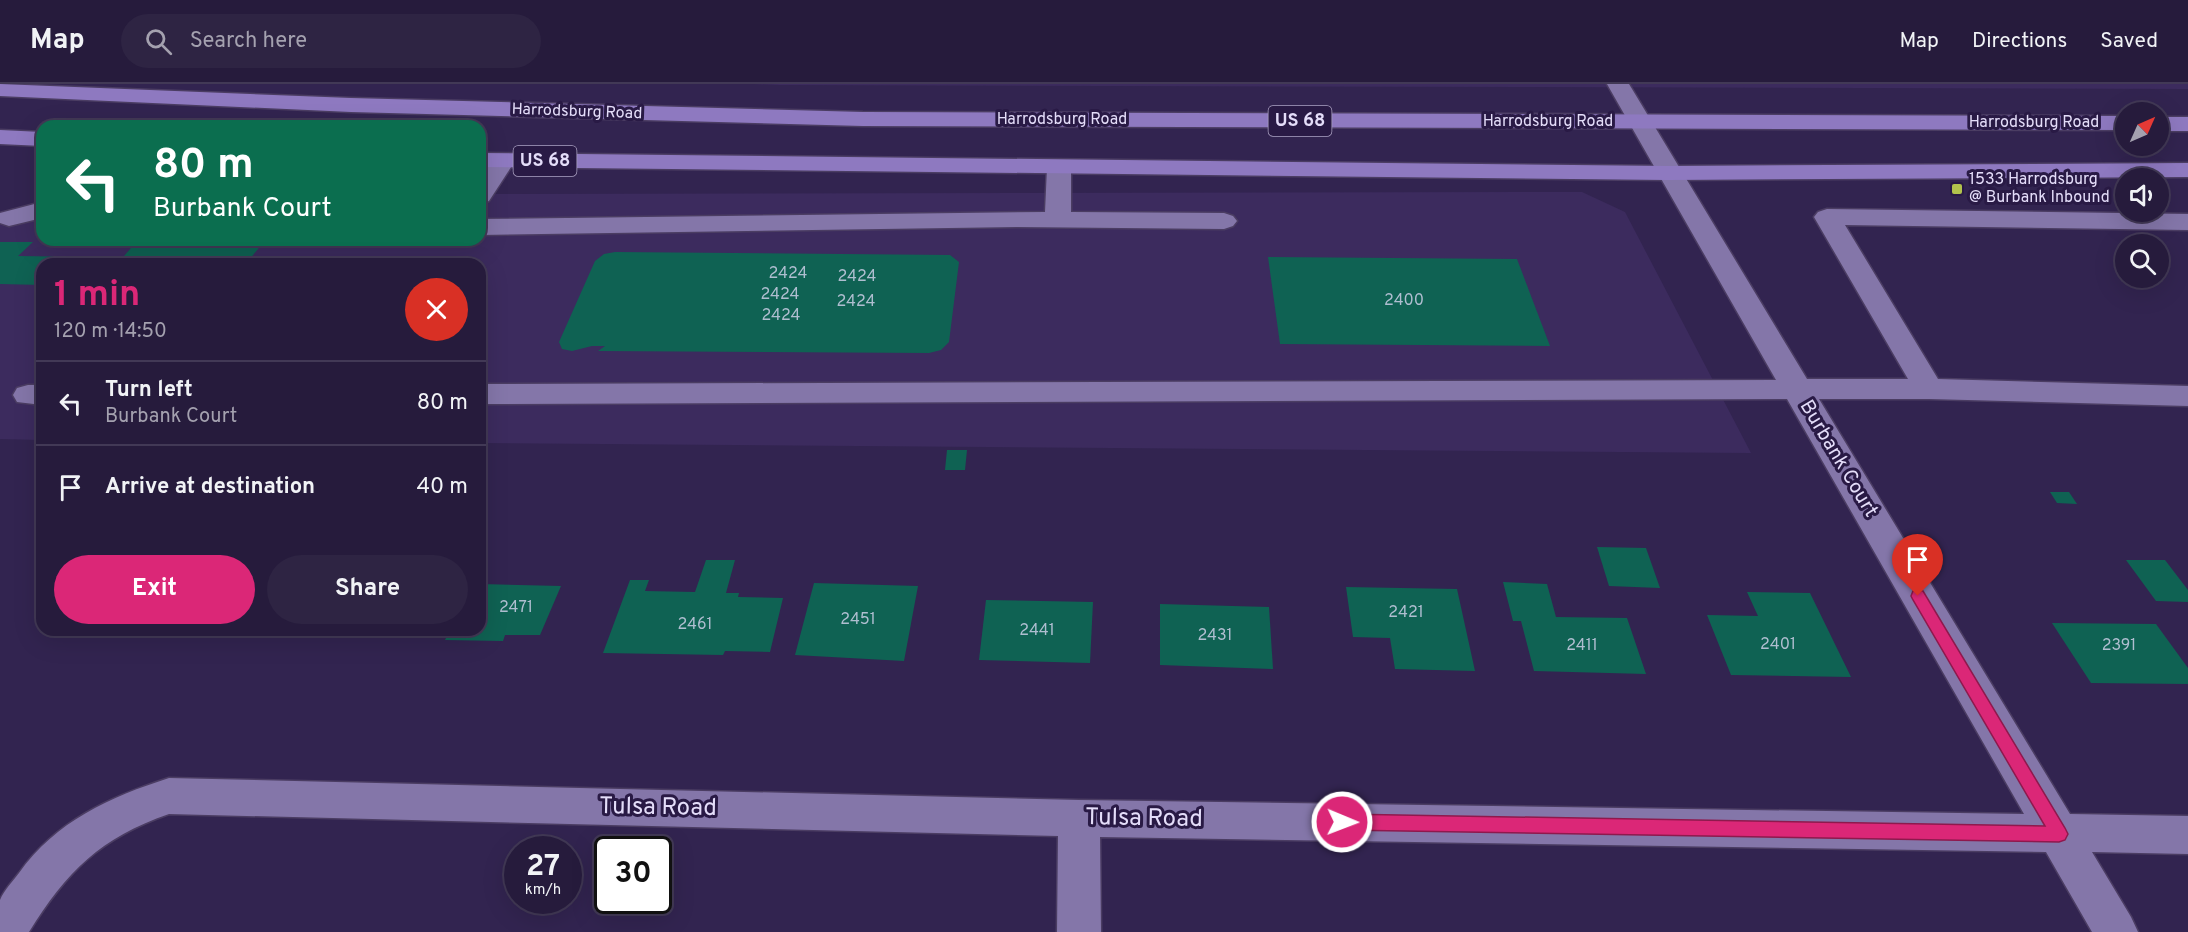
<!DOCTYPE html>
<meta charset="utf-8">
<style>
:root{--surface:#261b3c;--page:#2e2443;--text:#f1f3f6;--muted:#a4a1af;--line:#423956;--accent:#db2777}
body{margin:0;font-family:Overpass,sans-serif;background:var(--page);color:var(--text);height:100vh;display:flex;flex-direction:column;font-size:22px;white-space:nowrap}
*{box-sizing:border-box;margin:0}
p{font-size:20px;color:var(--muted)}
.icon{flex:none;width:33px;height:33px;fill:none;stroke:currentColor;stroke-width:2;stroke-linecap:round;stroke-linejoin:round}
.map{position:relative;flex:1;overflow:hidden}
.panel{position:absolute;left:36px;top:174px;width:450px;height:378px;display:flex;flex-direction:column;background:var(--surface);border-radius:18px;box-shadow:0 6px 24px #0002,0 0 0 2px var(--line)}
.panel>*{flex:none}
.guide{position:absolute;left:36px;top:36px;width:450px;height:126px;border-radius:18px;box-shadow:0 6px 24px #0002,0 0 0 2px var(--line);background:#0b6e4f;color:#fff;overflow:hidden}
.needle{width:39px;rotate:45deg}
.controls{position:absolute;left:2115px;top:18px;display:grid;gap:12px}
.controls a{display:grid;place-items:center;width:54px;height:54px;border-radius:50%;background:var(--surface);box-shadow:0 6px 24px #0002,0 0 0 2px var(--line);font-size:30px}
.speed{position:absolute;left:504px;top:752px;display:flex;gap:12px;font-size:30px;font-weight:700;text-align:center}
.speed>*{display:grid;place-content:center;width:78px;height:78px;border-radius:50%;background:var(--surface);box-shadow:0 6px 24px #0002,0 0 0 2px var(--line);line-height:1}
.speed small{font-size:15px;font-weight:400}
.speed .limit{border:3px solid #111;border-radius:9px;background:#fff;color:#111}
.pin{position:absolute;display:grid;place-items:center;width:51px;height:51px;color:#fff;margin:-62px -26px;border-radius:50% 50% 50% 0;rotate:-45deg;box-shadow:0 0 6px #0007}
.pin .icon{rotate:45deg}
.me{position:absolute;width:66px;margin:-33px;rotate:91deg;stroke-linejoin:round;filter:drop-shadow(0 0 4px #0008)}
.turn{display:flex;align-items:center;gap:21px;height:126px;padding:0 18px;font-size:27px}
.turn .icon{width:78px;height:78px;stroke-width:2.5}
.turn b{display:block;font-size:42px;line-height:51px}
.round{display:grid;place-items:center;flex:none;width:63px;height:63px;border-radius:32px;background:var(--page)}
.head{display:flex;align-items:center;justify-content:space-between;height:102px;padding:0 18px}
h1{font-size:36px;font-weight:700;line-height:45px;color:var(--accent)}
.action{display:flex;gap:12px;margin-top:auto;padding:12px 18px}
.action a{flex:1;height:69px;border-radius:36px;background:var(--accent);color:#fff;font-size:24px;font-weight:700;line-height:69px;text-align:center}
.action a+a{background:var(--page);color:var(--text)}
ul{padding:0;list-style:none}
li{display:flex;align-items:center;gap:18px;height:84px;padding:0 18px;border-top:2px solid var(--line)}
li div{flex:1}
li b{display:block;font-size:22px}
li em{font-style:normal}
header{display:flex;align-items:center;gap:36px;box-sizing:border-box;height:84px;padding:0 30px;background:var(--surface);border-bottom:2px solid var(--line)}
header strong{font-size:28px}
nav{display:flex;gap:33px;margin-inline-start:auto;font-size:21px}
.search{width:420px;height:54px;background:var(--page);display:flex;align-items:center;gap:15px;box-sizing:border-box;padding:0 21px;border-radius:33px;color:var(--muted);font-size:22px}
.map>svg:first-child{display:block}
</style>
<header>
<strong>Map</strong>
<div class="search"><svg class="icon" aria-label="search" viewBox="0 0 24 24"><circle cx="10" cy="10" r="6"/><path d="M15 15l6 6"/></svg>Search here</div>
<nav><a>Map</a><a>Directions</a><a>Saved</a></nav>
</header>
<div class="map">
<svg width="2188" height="848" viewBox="0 0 2188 848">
<rect width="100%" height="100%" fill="#322450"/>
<g fill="#3c2b5e">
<polygon points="753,0 2188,0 2188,5 780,1"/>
<polygon points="1582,108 1625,128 1751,369 480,359 480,180 42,180 42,356 0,355 0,129 42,130 42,156 480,156 480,110"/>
</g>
<g fill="#0f6253">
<polygon points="138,156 265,156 246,180 117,180"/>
<polygon points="0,158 33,158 18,172 89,173 83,180 42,180 42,201 0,200"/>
<polygon points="615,168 950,171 959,178 949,258 941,266 929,269 598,267 605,262 592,262 572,267 562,265 559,258 595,177 604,170"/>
<polygon points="1268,173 1517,175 1550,262 1280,260"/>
<polygon points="947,366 967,366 965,386 945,386"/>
<polygon points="2050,408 2069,408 2077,420 2057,419"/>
<polygon points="1597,463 1646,464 1660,504 1609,502"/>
<polygon points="706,476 735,476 726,509 739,509 738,513 783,514 770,568 725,567 723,571 603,569 630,496 649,496 645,507 695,508"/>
<polygon points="2126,476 2165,476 2188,506 2188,518 2156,517"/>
<polygon points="1503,498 1547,500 1556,533 1627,534 1646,590 1534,587 1521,537 1513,537"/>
<polygon points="814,499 918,502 904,577 795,571"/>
<polygon points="480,500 561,502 540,551 505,551 503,557 445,556 450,546 480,546"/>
<polygon points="1346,503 1457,505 1475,587 1395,585 1390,554 1353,553"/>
<polygon points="1747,508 1810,509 1851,593 1731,591 1707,531 1758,532"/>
<polygon points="986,516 1093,518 1090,579 979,576"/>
<polygon points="1160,520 1269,523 1273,585 1160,581"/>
<polygon points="2052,539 2156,540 2188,584 2188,600 2091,599"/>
<polygon points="273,546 387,546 385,553 270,551"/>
</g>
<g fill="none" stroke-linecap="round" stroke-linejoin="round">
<defs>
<g id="minor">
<path d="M1607,0H1629L1807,295H1908L1814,133L1818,128L1827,125L2188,130V146L1845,141L1938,295L2188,302V322L1929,315H1819L2070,730L2188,732V770L2092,768L2131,833L2138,848H2092L2046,768L1100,753L1101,848H1057L1058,752L169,730C100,754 67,787 29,848H0C0,839 0,824 0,816C4,806 13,797 19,789C56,737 110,713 169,694L1079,716L2024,730L1787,315L480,320V300L1776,296Z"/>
<polygon points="503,70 512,72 515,77 489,117 480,120 480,93 494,72"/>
<polygon points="1059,77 1068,79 1071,84 1071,128 1224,129 1233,132 1237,137 1233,142 1224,145 1017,143 480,151 480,135 1045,128 1047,84 1050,79"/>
<polygon points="42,118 42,134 9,142 0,139 0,129"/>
<polygon points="28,301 42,301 42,321 17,318 13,311 17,304"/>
</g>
<g id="major">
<polygon points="0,0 351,14 863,28 2126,32 2126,46 863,42 351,28 0,12"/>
<rect x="2158" y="33" width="30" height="14"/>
<polygon points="0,46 42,48 42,62 0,60"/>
<polygon points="480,69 1668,82 2188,79 2188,93 1668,96 480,83"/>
</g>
</defs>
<use href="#minor" stroke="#4b3d63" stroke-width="3"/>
<use href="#major" stroke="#4b3d63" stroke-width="3"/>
<use href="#minor" fill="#8476a9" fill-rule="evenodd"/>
<use href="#major" fill="#8e79c0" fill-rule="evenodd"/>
</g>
<polygon fill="#db2777" stroke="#8e194d" stroke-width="1.5" points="1918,506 1923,507 2065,744 2068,750 2065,756 2059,758 1342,746 1336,743 1333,738 1336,733 1342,730 2045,742 1913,516 1911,512 1913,507"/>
<rect fill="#b2c34c" stroke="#291a45" stroke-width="2" x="1951" y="99" width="12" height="12" rx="3"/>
<g text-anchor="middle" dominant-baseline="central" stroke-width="6" stroke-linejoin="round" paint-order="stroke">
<g font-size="16" fill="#e4ddf9" stroke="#291a45">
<text transform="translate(577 28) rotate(2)">Harrodsburg Road</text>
<text x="1062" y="36">Harrodsburg Road</text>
<text x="1548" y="38">Harrodsburg Road</text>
<text x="2034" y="39">Harrodsburg Road</text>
</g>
<g font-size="16" fill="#e4ddf9" stroke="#291a45" text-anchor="start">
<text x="1969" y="96">1533 Harrodsburg<tspan x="1969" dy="18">@ Burbank Inbound</tspan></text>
</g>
<g font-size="16" fill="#afbed0">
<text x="788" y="190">2424</text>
<text x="857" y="193">2424</text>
<text x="780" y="211">2424</text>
<text x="1404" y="217">2400</text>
<text x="856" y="218">2424</text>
<text x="781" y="232">2424</text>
<text x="516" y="524">2471</text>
<text x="1406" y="529">2421</text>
<text x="858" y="536">2451</text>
<text x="695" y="541">2461</text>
<text x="1037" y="547">2441</text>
<text x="1215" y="552">2431</text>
<text x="1778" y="561">2401</text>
<text x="1582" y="562">2411</text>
<text x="2119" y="562">2391</text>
</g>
<g fill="#291a45" stroke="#aca2c3" stroke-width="1.5">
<rect x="1268.5" y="22" width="63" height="30" rx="4.5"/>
<rect x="513.5" y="62" width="63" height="30" rx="4.5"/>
</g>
<g font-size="18" font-weight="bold" fill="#e4ddf9">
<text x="1300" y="37">US 68</text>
<text x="545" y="77">US 68</text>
</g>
<g font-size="20" fill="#e4ddf9" stroke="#291a45">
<text transform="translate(1838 375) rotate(59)">Burbank Court</text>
</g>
<g font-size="24" fill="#e4ddf9" stroke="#291a45">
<text transform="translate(658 724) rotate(1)">Tulsa Road</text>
<text transform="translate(1144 735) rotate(1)">Tulsa Road</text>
</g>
</g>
</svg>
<div class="controls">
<a><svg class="needle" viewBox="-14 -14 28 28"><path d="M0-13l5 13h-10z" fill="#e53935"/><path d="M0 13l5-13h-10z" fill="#a4a1af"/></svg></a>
<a><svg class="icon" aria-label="sound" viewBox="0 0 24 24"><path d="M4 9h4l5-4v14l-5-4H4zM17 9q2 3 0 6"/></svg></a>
<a><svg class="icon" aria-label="search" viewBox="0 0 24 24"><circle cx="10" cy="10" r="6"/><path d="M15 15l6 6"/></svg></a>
</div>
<div class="speed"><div>27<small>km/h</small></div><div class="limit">30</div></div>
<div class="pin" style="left:1918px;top:512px;background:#d93025"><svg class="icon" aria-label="arrive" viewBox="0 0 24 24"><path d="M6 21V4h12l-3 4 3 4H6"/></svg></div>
<svg class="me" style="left:1342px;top:738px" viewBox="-20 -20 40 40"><circle r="17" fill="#db2777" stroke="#fff" stroke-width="3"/><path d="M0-11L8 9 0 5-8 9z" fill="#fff"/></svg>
<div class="guide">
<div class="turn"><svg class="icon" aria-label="left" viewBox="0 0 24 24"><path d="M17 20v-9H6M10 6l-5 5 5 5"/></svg><div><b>80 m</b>Burbank Court</div></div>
</div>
<section class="panel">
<div class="head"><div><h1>1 min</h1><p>120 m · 14:50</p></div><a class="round" style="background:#d93025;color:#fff"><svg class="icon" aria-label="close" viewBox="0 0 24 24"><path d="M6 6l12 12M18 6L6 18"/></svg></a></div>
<ul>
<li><svg class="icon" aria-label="left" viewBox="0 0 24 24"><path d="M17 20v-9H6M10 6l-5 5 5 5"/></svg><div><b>Turn left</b><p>Burbank Court</p></div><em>80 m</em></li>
<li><svg class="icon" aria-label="arrive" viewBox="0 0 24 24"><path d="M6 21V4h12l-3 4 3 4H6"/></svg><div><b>Arrive at destination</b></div><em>40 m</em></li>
</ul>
<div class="action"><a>Exit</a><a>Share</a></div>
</section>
</div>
